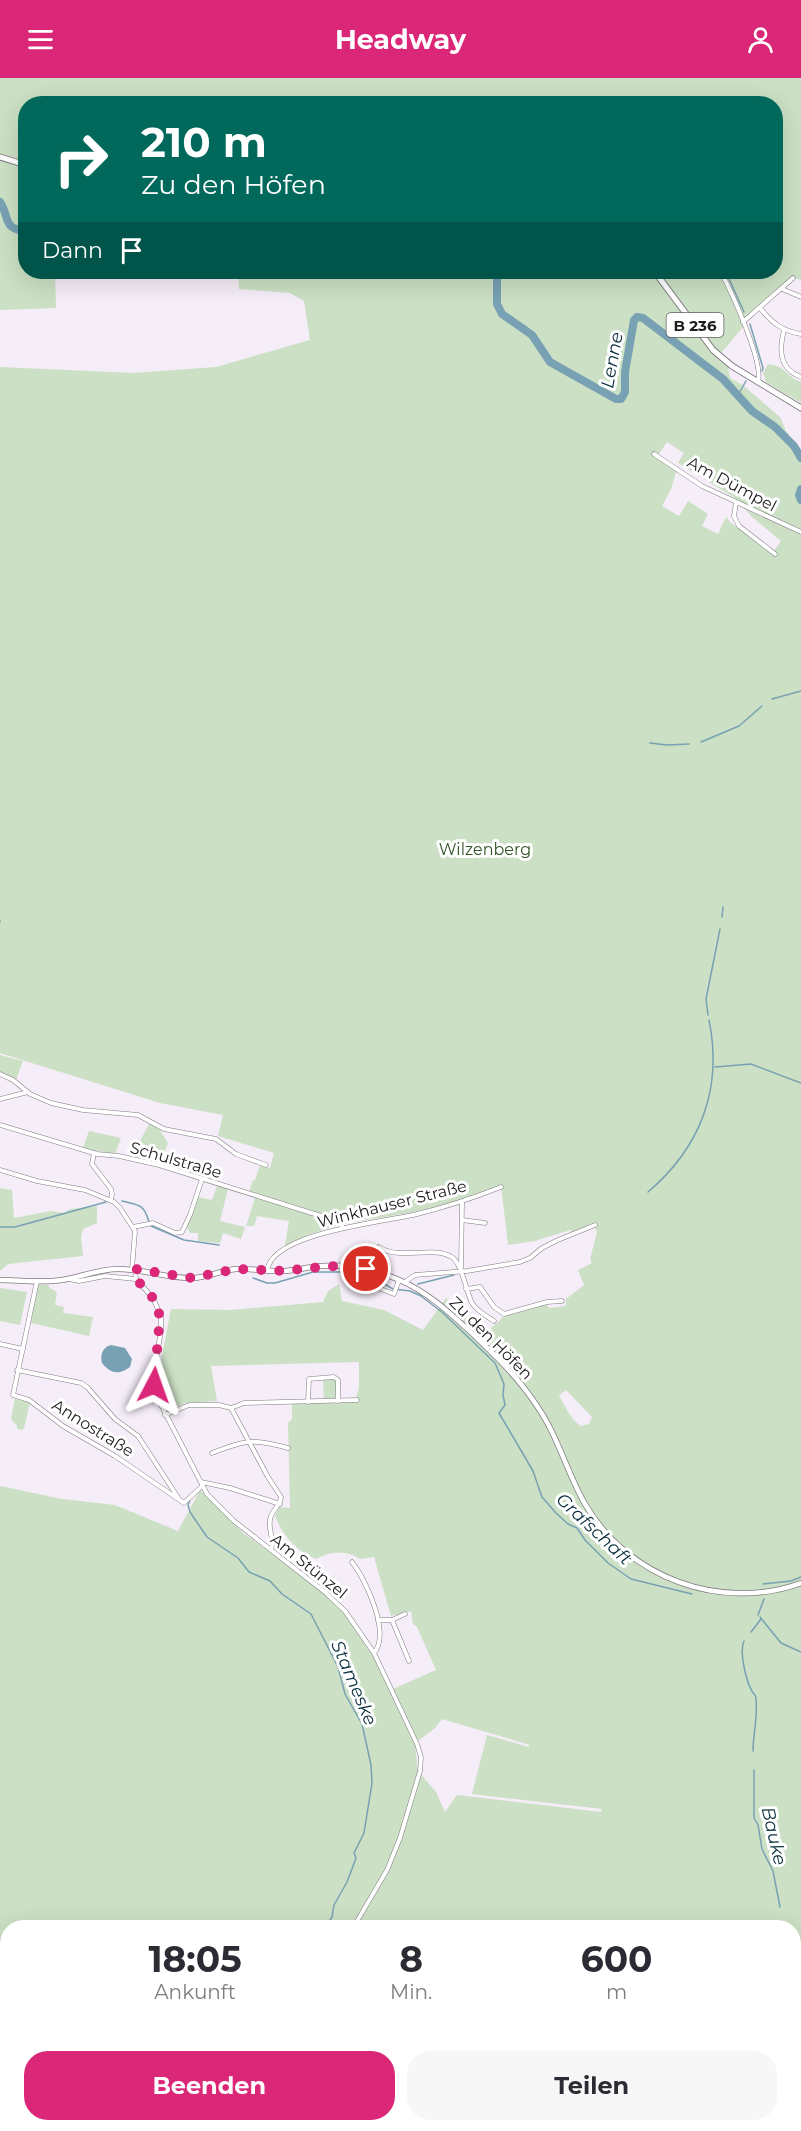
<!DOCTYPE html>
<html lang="de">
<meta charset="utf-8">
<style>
:root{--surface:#fff;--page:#f7f7f7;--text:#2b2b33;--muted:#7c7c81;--accent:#db2777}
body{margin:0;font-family:Montserrat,sans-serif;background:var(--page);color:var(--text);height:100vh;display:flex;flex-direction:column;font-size:22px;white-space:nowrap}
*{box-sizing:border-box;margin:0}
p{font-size:20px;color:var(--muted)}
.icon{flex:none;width:33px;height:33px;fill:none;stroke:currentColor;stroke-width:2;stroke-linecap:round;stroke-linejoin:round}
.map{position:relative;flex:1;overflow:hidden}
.side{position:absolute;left:0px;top:1842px;width:801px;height:212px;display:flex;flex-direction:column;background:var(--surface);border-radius:24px 24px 0 0;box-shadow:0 6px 24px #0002}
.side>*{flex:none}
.guide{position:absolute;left:18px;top:18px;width:765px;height:183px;border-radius:24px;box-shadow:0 6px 24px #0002;background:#00695c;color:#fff;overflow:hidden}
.pin{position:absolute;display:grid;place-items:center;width:51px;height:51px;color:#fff;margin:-26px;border:3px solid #fff;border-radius:50%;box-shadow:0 2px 6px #0007}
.me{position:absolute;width:66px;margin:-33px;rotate:4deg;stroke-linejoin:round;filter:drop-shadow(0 0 4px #0008)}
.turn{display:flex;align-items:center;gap:21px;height:126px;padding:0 24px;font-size:27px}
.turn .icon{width:78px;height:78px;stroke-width:2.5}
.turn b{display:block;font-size:42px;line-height:51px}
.then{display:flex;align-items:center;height:57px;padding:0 24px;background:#0003;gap:12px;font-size:22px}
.eta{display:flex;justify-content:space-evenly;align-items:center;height:102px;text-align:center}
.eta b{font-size:36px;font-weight:700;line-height:42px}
.button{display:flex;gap:12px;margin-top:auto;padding:12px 24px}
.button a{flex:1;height:69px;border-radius:24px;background:var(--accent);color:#fff;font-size:24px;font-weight:700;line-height:69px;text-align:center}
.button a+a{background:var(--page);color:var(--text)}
header{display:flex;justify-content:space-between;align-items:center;height:78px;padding:0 24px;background:var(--accent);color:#fff;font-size:27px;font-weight:700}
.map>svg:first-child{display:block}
</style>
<header><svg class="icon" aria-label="menu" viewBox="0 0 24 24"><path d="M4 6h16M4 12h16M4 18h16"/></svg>Headway<svg class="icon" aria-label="person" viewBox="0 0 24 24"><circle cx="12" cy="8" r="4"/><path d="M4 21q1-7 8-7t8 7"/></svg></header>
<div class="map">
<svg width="801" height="2053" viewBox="0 0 801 2053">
<rect width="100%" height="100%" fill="#f5edf7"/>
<g fill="#cbe0c4" fill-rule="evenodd">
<path d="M0,0H801V202L792,199L741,243L743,249L717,280L728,288L730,300L744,308L780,339L786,353L801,372V2053H0V1408L62,1421L115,1427L178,1453L200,1412L243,1455L300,1495L339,1528L372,1575L415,1666L418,1693L436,1714L445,1734L457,1717L601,1734L602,1731L472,1716L487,1657L529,1669L530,1667L442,1641L435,1650L418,1663L393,1611L436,1592L417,1549L413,1546L411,1533L391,1538L374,1479L360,1481C346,1472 330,1473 316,1481C297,1474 281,1456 275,1437L280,1429L290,1430L288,1345L292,1341V1323L324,1322L323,1301H334L337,1303L335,1321H356L359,1308V1284L211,1288L217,1323L185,1325L171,1331L162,1311L160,1288L171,1231L230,1232L323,1224L328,1213L339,1206L342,1223L384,1232L423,1252L446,1220L486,1255L503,1239L545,1226L550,1230L566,1228V1221L584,1207L578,1192L592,1185L590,1181L597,1154L593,1146L571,1155L570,1152L535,1163L508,1167L501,1107L462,1122L409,1135L342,1146L310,1156L285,1167L289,1143L257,1138L254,1148H246L256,1117L249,1114L253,1102H255L260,1087L270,1090L274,1075L218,1058L223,1037L160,1025L0,975V289L134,295L216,289L310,262L304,223L290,215L239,211L238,194H776V26H26V194H55L56,230L0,232ZM667,364L684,375L678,385L735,420L751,438L781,463L773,474L731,445L726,439L718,456L702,448L708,436L688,423L679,438L662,428L671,411L677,391L657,379ZM566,1312L592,1339L589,1346L581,1348C570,1341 565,1328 559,1317ZM8,1850H794V2046H8Z"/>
<path d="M768,286C786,288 785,298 801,304V325L766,304L763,295Z"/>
<polygon points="0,977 23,983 16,1002 0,995"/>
<polygon points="149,1046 159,1051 168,1065 160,1086 141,1082 146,1067 139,1065"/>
<polygon points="89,1053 121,1060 115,1076 83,1070"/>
<polygon points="217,1108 228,1111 220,1143 245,1149 241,1161 223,1155 220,1165 198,1163 198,1155 190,1155 187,1149 198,1119 212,1122"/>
<polygon points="0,1110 12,1112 14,1140 51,1133 64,1135 70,1131 97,1128 97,1145 83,1151 81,1160 83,1178 8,1186 0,1193"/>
<polygon points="38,1207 48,1207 50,1210 57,1214 55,1227 64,1229 63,1235 93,1239 89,1258 31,1245"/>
<polygon points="0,1210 27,1214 20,1247 0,1243"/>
<polygon points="15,1321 30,1325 24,1350 22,1352 17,1351 17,1348 11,1341"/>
</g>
<path fill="#78a1b3" d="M111,1267L125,1270L132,1281L130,1289C119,1297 111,1296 102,1285C100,1278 102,1269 111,1267Z"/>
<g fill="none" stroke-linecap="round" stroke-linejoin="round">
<g stroke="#78a1b3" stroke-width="1.5">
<polyline points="698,25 699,26"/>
<polyline points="726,194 744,234"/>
<polyline points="750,246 763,290 762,293"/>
<polyline points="738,317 746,303"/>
<polyline points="772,621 801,613"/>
<polyline points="701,664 739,648 762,628"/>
<polyline points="650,665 667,667 689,666"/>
<polyline points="722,839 723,829"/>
<polyline points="0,844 0,843"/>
<polyline points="708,937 706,921 720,851"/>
<polyline points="715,989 751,986 801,1005"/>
<path d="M648,1114C701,1069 723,1010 709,942"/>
<path d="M122,1123C139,1127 144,1126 149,1144"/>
<polyline points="151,1148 184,1162 219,1167"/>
<polyline points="0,1149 15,1149 106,1124"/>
<polyline points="253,1200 267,1205 275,1205 313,1194 351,1194 370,1198 393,1211 410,1213 421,1218 443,1235 495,1285 504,1306 503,1317 505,1327 499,1335 533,1393 542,1419 556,1435 568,1446 577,1450 585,1462 608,1485 631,1501 692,1516"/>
<polyline points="418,1206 454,1197"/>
<polyline points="190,1422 188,1427 190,1434 207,1459 238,1480 249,1494 270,1503 282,1516 311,1536 338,1589 345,1616 362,1646 371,1687 372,1705 364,1755 354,1775 356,1780 347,1804 334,1827 332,1839 325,1850"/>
<polyline points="763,1506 791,1503 801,1499"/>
<polyline points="758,1537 764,1521"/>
<polyline points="760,1539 781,1565 801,1574"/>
<polyline points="751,1554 761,1541"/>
<path d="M744,1563C739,1573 746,1603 752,1613C755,1619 755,1614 756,1621C758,1639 753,1656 753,1673"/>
<polyline points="754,1692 754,1740 758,1747 762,1771 773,1793 780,1829"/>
</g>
<g stroke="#78a1b3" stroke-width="8">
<path d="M0,124C10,139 2,151 26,153"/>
<polyline points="494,194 497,200 497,226 502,236 532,257 550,284 616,321 621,321 625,314 625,294 634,242 637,239 643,240 723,301 752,333 775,349 794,368 801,380"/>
<polyline points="801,411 799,417 801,422"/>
</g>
<defs>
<g id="street">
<path d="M721,194C731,213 764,284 758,304"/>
<polyline points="782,211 801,219"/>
<path d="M760,230C772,245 782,253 801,256"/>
<polyline points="743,244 793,200"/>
<path d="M784,252C779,272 779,291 801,299"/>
<polyline points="654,376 702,408 801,454"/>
<polyline points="736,425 734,438 739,448 775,476"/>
<polyline points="0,996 13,1002 30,1016 51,1025 83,1032 138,1037 164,1051 216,1061 236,1076 266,1087"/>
<polyline points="0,1021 28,1014"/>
<polyline points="0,1047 97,1076 119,1078 159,1087 337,1143 343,1149"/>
<polyline points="94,1075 92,1086 111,1111 112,1116 111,1122"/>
<polyline points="0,1092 37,1103 85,1112 114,1124 120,1130 135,1153 132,1191"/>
<polyline points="462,1142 485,1145"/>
<polyline points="133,1149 153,1145 175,1155 182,1154 190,1137 202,1101"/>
<path d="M379,1169C399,1183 433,1167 452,1179C462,1186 466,1213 472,1225C477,1233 486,1238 494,1243"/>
<polyline points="461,1190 462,1124"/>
<polyline points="135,1192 136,1201 153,1220 161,1238 161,1253 154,1293 157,1319 207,1416 234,1443 326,1515 345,1533 374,1575 417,1666 421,1679 420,1693 400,1760 387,1792 353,1850"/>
<path d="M267,1193C271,1154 386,1144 417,1136C446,1129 473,1120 501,1109"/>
<polyline points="69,1201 79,1203 105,1198 136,1201"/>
<polyline points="37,1203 13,1317 29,1322 63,1348 115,1378 184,1425 202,1408"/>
<polyline points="363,1204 394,1216 399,1202"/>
<polyline points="405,1204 415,1197 467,1193 520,1184 530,1180 542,1170 558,1162 595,1147"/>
<polyline points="466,1211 480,1209 494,1229 504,1236 547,1224 562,1223"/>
<polyline points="0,1266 23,1271"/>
<polyline points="17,1292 81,1305 87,1309 115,1341 138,1358 179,1421"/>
<polyline points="308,1324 309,1301 334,1299 338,1302 338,1323"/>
<path d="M231,1330L268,1399L281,1419C280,1429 271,1432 270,1442C268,1452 275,1462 271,1472"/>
<polyline points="165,1337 189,1327 219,1327 231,1330 244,1325 357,1322"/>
<path d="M212,1375C246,1362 252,1360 288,1370"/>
<polyline points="201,1404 230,1410 280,1426"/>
<path d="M352,1484C366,1502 391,1555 374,1575"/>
<polyline points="378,1542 392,1542 405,1536"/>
<polyline points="392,1542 409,1583"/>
<polyline points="794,1918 801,1919"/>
</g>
<path id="secondary" d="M0,1202C20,1202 42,1205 62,1202C81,1199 99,1191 118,1191C144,1191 169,1201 194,1200C209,1199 222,1192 236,1191C252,1190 268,1194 284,1193C297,1192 309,1189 322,1188C347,1186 374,1191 397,1201C429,1214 452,1237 477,1260C499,1281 520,1302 537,1328C558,1358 567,1395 585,1426C628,1500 721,1534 801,1505"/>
<g id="primary">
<polyline points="0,79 26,87"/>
<polyline points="655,194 713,272 732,288 801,330"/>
</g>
</defs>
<use href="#street" stroke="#817a82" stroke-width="5"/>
<use href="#secondary" stroke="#817a82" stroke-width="6"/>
<use href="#primary" stroke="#817a82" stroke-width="7"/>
<use href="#street" stroke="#fff" stroke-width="4"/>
<use href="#secondary" stroke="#fff" stroke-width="4.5"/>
<use href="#primary" stroke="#fff" stroke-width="5"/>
</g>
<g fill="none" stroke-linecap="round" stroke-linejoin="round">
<polyline stroke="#db2777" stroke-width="10" stroke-dasharray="0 18" points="154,1307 160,1238 153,1220 136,1201 135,1191 192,1200 237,1191 283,1193 331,1188 366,1191"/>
</g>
<g text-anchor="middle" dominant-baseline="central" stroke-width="6" stroke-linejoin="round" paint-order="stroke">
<rect fill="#fff" stroke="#625f62" stroke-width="1.5" x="666.5" y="235" width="57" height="24" rx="4.5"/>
<g font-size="15" font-weight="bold" fill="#1e1b1e">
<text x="695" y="247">B 236</text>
</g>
<g font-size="16" fill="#1e1b1e" stroke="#fff">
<text transform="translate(732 406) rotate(28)">Am Dümpel</text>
<text transform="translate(176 1082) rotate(16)">Schulstraße</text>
<text transform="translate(392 1126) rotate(-14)">Winkhauser Straße</text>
<text transform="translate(491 1260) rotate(45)">Zu den Höfen</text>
<text transform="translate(93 1350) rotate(32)">Annostraße</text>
<text transform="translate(309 1488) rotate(39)">Am Stünzel</text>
</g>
<g font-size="16" fill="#325427" stroke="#fff">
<text x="485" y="771">Wilzenberg</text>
</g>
<g font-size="18" font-style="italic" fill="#092f3e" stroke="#fff">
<text transform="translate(612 282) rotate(-80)">Lenne</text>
<text transform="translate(594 1451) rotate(43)">Grafschaft</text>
<text transform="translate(354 1605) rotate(67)">Stameske</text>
<text transform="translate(774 1758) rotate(77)">Bauke</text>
</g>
</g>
</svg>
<div class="pin" style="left:366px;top:1191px;background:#d93025"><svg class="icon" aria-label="arrive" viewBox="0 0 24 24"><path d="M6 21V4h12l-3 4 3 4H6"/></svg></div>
<svg class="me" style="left:154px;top:1307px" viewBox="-20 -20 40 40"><path d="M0-17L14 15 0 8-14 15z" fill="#db2777" stroke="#fff" stroke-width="4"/></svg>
<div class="guide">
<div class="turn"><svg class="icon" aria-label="right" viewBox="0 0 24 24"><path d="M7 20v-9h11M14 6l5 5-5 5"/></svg><div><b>210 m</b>Zu den Höfen</div></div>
<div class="then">Dann<svg class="icon" aria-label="arrive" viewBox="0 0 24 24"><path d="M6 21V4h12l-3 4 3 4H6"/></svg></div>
</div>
<section class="side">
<div class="eta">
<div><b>18:05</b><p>Ankunft</p></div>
<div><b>8</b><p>Min.</p></div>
<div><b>600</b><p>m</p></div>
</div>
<div class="button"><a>Beenden</a><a>Teilen</a></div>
</section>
</div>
